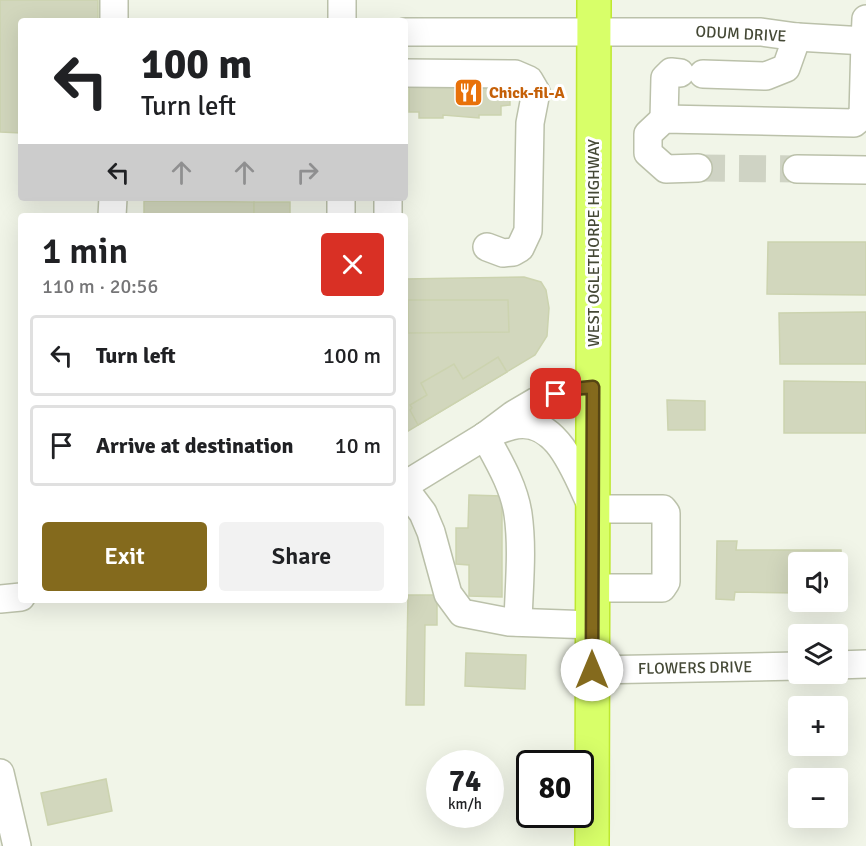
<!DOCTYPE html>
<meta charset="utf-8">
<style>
:root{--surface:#fff;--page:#f2f2f2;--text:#202124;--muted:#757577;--line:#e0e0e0;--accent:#846a1d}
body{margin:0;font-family:Signika,sans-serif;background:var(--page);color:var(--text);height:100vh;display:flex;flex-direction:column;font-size:22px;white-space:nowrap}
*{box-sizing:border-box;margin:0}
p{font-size:20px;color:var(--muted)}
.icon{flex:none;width:33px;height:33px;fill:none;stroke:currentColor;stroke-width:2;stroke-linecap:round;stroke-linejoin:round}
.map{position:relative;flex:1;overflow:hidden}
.panel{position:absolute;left:18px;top:213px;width:390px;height:390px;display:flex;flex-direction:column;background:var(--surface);border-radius:6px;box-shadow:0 6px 24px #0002}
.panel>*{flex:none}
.hud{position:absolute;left:18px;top:18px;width:390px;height:183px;border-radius:6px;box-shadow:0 6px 24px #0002;background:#fff;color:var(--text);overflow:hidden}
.tools{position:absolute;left:788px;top:552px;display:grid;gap:12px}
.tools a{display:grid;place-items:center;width:60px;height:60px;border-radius:6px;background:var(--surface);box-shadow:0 6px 24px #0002;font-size:30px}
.speed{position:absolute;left:426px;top:750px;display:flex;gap:12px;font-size:30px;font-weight:700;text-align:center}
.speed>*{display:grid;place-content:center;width:78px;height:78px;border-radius:50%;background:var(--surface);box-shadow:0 6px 24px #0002;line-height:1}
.speed small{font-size:15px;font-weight:400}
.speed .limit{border:3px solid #111;border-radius:9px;background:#fff;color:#111}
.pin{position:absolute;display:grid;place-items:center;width:51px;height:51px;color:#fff;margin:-26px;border-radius:12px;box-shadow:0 3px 9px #0006}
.me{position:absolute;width:66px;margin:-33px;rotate:0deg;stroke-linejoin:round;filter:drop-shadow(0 0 4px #0008)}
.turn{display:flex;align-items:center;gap:21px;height:126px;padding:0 24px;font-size:27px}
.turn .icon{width:78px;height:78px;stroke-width:2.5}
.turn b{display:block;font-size:42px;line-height:51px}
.lanes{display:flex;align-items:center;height:57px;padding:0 24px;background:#0003;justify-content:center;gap:30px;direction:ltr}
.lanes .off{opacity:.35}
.round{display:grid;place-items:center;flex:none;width:63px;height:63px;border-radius:6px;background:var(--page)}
.headline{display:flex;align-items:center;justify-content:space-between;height:102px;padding:0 24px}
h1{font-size:36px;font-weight:600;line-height:45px}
.primary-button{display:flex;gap:12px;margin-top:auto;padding:12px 24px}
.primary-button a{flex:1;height:69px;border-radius:6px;background:var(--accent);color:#fff;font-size:24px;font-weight:600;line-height:69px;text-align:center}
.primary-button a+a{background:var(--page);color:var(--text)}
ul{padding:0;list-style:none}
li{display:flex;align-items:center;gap:18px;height:81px;margin:0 12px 9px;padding:0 12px;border:3px solid var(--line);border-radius:6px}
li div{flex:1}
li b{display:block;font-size:22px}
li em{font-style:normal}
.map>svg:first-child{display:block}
</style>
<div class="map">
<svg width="866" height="846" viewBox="0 0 866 846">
<rect width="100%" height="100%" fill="#f1f5e8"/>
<g fill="#d2d7bd" stroke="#ccd3af" stroke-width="1.5">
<polygon points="0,0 98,0 98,21 21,21 21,133 0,132"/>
<polygon points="409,80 502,80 503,88 510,87 510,105 501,106 501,115 479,115 479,118 443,115 443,118 419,118 419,112 409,112"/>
<polygon points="144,201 254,202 254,216 144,216"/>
<rect x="254" y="202" width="36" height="14"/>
<polygon points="768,242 866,242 866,295 767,294"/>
<polygon points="524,277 541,282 546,290 549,308 547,336 535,355 405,433 405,279"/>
<polygon points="408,300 508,300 509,332 408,333"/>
<polygon points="866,312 866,364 780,364 779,313"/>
<polygon points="498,357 507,372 418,425 410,410 412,408 410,405 427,395 421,383 454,364 463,379"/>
<polygon points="784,381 866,382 866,433 784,433"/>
<polygon points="667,400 705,401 705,430 668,430"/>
<polygon points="469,495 502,496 502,597 469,596 469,565 456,564 456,528 468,528"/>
<polygon points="717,541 737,541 736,550 841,550 843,593 837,593 837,562 798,562 798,593 735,592 734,600 716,599"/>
<polygon points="408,595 437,595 437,625 425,625 424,705 406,705"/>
<polygon points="466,653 526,655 525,689 465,686"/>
<polygon points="106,779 112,811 48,825 41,793"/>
</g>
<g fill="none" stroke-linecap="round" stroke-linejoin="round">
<polyline stroke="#cfd3c4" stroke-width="27" stroke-dasharray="27 14" stroke-linecap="butt" points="698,168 797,169"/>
<defs>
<g id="minor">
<polyline points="342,0 342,21"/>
<polyline points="114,21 114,0"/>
<polyline points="405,32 761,32 797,37 865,41 866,19"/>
<polyline points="405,73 515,74 529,80 536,92 530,123 528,231 520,248 513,252 503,253 487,247"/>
<polyline points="703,74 766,76 786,68 797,37"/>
<polyline points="664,119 665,78 671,72 680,73"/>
<polyline points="698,168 666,169 648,153 648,134 664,119 854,123 863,115 865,41"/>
<polyline points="797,169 866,170"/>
<polyline points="112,216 113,198"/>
<polyline points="341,216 341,198"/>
<polyline points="388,216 388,198"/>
<path d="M485,436C493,433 502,428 511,426C558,413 577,477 593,509H663L666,513V582L662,588H592"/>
<path d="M485,436C498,460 514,486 518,514C523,549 519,586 518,622"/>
<polyline points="405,485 485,436 513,415 535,402 573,389 593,387"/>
<polyline points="405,489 423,513 431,532 448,594 462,613 509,622 592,625"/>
<polyline points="0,599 21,597"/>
<polyline points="837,665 866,664"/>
<polyline points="592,670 798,666"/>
<polyline points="0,773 17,846"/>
</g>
<polyline id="highway" points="592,846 594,0"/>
</defs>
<use href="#minor" stroke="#bbc1aa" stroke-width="30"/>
<use href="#highway" stroke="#bee82f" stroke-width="36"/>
<use href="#minor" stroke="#fff" stroke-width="27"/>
<use href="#highway" stroke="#d8ff69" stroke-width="33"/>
</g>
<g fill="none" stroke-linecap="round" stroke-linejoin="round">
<defs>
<polyline id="route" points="556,394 573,389 593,387 592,670"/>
</defs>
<use href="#route" stroke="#564513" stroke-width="15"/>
<use href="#route" stroke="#846a1d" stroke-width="10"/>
</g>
<defs>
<symbol id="restaurant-square" viewBox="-11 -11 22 22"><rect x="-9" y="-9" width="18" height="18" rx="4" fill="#e8710a" stroke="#fff"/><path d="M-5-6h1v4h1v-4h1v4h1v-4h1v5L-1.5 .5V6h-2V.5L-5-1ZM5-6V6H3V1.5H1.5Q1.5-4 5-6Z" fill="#fff"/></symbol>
</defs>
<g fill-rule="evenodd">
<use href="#restaurant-square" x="452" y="76" width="33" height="33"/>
</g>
<g text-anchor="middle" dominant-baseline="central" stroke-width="6" stroke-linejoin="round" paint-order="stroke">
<g font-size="16" fill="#454936" stroke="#fff">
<text transform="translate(741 34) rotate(3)">ODUM DRIVE</text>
<text transform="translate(594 243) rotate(-90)">WEST OGLETHORPE HIGHWAY</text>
<text transform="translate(695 668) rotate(-1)">FLOWERS DRIVE</text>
</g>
<g font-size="16" font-weight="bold" fill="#c56008" stroke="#fff" text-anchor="start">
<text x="489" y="93">Chick-fil-A</text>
</g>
</g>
</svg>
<div class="tools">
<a><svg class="icon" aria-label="sound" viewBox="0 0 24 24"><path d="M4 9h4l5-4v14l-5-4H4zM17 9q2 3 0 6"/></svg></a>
<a><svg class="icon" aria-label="layers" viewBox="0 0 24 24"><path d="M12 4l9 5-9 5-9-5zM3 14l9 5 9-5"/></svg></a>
<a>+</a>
<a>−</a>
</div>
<div class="speed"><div>74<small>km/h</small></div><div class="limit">80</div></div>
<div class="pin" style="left:556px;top:394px;background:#d93025"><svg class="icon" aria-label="arrive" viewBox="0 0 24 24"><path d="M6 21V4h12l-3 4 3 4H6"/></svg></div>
<svg class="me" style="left:592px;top:670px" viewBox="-20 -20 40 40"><circle r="19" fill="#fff"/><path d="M0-13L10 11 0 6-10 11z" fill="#846a1d"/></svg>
<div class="hud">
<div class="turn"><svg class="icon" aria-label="left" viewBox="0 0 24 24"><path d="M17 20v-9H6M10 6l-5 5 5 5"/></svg><div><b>100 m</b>Turn left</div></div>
<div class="lanes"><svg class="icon" aria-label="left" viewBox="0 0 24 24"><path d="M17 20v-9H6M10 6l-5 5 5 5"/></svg><svg class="icon off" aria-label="ahead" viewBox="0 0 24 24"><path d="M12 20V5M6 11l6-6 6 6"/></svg><svg class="icon off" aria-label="ahead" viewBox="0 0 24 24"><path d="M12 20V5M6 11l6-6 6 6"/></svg><svg class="icon off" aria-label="right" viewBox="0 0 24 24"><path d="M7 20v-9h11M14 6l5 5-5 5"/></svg></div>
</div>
<section class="panel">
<div class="headline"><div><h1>1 min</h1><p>110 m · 20:56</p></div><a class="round" style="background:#d93025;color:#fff"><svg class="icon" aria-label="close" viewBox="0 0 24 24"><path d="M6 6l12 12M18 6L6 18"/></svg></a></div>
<ul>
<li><svg class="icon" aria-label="left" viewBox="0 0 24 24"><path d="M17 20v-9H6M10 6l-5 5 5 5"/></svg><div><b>Turn left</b></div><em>100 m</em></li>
<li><svg class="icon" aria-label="arrive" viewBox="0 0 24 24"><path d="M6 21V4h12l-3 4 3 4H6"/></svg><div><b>Arrive at destination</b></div><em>10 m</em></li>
</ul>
<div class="primary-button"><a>Exit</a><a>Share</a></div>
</section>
</div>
